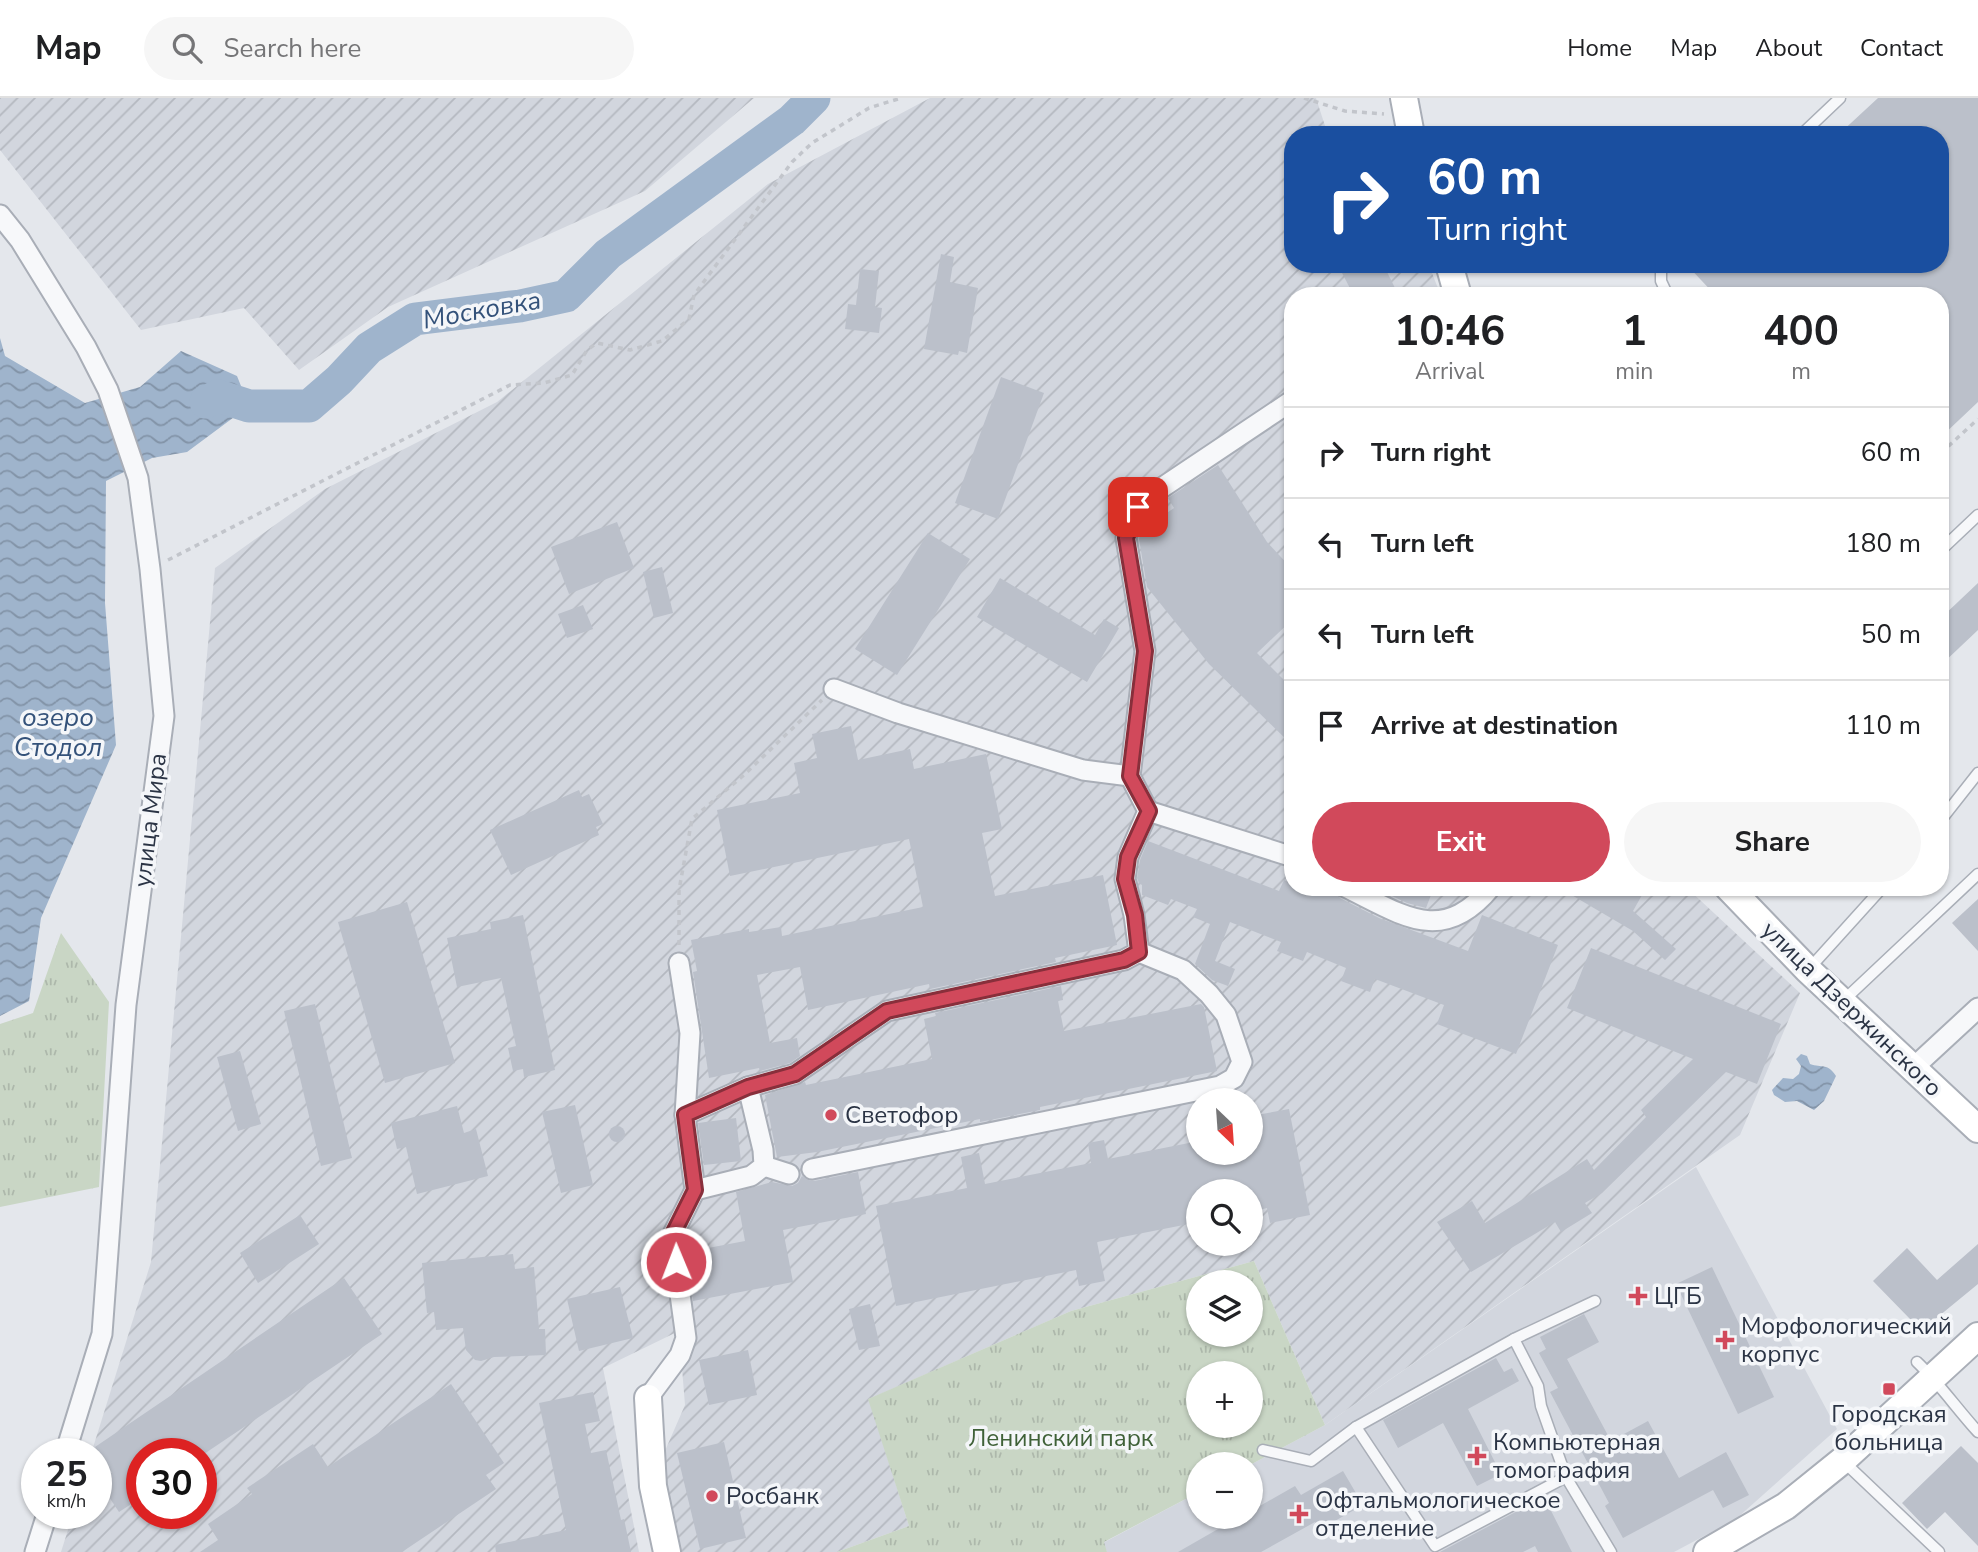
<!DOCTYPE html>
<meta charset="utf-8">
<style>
:root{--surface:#fff;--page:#f6f6f6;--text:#202124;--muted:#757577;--line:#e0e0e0;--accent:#d1495b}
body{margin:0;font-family:"Nunito Sans",sans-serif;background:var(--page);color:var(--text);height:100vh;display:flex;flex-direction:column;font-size:26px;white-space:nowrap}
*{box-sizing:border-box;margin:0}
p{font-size:23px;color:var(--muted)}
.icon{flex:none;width:38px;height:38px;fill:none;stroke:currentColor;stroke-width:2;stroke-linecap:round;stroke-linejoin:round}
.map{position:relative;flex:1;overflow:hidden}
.side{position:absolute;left:1284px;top:189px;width:665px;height:609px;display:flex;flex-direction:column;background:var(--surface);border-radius:28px;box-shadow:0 2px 5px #0004}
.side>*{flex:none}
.guide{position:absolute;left:1284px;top:28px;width:665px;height:147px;border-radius:28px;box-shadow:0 2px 5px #0004;background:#1a4fa0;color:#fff;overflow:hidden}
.needle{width:46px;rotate:155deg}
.tools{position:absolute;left:1186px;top:990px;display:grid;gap:14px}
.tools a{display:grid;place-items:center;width:77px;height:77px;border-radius:50%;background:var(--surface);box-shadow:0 2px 5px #0004;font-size:35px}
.speed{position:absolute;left:21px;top:1340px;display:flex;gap:14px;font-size:35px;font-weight:700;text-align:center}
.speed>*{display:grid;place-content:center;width:91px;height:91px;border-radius:50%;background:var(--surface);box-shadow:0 2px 5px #0004;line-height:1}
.speed small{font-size:18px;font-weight:400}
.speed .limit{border:10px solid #d22;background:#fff;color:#111}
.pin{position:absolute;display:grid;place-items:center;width:60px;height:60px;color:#fff;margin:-30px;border-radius:14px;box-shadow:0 4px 10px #0006}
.me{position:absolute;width:77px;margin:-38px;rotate:359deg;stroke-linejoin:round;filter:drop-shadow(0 0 5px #0008)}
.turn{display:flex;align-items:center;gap:24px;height:147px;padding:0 28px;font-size:32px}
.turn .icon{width:91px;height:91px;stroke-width:2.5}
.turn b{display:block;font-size:49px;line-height:60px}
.eta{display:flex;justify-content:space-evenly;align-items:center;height:119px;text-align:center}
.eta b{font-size:42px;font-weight:700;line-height:49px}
.action{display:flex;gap:14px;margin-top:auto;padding:14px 28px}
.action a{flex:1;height:80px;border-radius:42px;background:var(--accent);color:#fff;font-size:28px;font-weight:700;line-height:80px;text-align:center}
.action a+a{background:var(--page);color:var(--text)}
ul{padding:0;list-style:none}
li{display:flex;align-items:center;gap:21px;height:91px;padding:0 28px;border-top:2px solid var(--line)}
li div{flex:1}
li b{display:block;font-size:26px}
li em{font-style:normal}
header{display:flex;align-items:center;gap:42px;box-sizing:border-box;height:98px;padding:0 35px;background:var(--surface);border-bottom:2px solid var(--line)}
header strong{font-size:33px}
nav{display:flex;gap:38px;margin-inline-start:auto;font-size:24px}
.search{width:490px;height:63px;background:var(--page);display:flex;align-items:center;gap:18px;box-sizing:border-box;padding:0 24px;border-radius:38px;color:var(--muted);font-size:26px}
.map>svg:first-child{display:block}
</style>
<header>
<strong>Map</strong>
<div class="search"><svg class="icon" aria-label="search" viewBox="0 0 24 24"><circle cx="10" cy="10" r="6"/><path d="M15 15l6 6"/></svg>Search here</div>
<nav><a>Home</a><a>Map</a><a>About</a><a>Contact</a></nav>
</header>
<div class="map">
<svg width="1978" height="1454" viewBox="0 0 1978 1454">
<defs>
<pattern id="industrial-furrows" width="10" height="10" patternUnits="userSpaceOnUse" patternTransform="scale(1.75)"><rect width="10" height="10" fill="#d2d6de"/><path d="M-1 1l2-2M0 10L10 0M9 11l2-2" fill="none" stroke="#b4b8c0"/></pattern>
<pattern id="grass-tufts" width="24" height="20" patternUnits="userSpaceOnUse" patternTransform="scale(1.75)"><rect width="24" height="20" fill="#c9d6c5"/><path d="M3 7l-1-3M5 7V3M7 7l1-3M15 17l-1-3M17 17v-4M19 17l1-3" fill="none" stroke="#adb8ab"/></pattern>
<pattern id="water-waves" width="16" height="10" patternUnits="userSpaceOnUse" patternTransform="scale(1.75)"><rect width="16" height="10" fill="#9fb4cc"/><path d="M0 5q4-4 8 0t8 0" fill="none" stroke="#8293a7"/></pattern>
</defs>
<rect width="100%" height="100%" fill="#e4e7ec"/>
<polygon fill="#d2d6de" points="1696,1069 1837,1331 1736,1421 1674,1454 1107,1454 1103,1445 1199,1394 1199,1419 1251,1419 1250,1367 1325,1327"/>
<g fill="url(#industrial-furrows)" fill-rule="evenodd">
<polygon points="0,0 754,0 645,93 388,209 299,272 244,210 141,232 0,52"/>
<path d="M930,0H1316L1328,37H1293V166H1426L1430,170L1441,198H1293V789H1686L1800,895L1740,1037L1325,1327L1254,1163L1071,1213L869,1301L909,1428L837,1454H678L661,1362L685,1307L679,1233L603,1270L639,1454H61L73,1416H96V1356H91L151,1164L215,470L325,391L497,304L768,86ZM1199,1003H1251V1055H1199ZM1199,1094H1251V1146H1199ZM142,1356H201V1416H142Z"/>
</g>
<g fill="url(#grass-tufts)" fill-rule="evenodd">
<polygon points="61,835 109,904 99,1089 0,1109 0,926 33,915"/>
<path d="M1254,1163L1325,1327L1250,1367H1199V1394L1104,1444L1107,1454H837L909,1428L868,1301L1071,1213ZM1199,1185H1251V1237H1199ZM1199,1276H1251V1328H1199Z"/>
</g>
<g fill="url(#water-waves)">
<polygon points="0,240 5,258 85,305 140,289 181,253 237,278 249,308 187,354 152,360 106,383 105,505 116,647 41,820 29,903 0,918"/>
<path d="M1801,956L1807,958L1810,966C1822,970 1828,965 1836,978L1824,1003L1814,1012L1797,1003L1785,1004L1774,997L1772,992L1783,980L1793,981L1799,976L1801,968L1796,961Z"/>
</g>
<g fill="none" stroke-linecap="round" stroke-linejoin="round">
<polyline stroke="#9fb4cc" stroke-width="33" points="206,304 218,298 249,308 309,308 339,282 369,250 415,221 520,208 566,198 608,156 792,22 814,0"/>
</g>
<g fill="#bbc0ca">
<polygon points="1878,0 1978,0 1978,304 1941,339 1941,198 1716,198 1686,166 1941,166 1941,37 1838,37"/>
<polygon points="941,156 954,159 950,184 978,190 967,255 959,253 958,257 924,251"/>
<polygon points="1350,166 1383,166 1399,198 1354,198 1340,171"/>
<polygon points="860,171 879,173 875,209 882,210 879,235 845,231 848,206 856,207"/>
<polygon points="1001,279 1044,295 998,421 955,405"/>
<polygon points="1218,367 1267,444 1293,472 1293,521 1257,555 1293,591 1293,648 1209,566 1147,489 1139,441 1141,433 1174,410 1168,400"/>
<polygon points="617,424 634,470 569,496 551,449"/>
<polygon points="928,435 970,461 897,577 855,551"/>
<polygon points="662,469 673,515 654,520 643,474"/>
<polygon points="1000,480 1095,537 1104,521 1119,530 1087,584 977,519"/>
<polygon points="1978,485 1978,532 1941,567 1941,520"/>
<polygon points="583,507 593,531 567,540 558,516"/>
<polygon points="851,628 858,662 910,651 914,671 986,656 1002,731 982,735 995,798 1103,777 1117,847 1055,860 1056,864 930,891 929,886 808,912 800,869 757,877 770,945 797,940 800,958 790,965 760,973 759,970 709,980 693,874 697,873 691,842 749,831 749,834 781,829 782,838 923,809 909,741 730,778 717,712 800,695 794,665 817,660 812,636"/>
<polygon points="579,692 582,699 589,696 603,726 596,729 599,737 511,777 490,732"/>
<polygon points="1148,743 1279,793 1284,782 1293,786 1293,789 1302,789 1315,794 1316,789 1333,789 1340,800 1379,820 1468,853 1482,817 1558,847 1516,956 1437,926 1444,907 1375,881 1370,894 1341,883 1346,870 1307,854 1303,863 1277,853 1281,844 1230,824 1215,863 1235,871 1228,888 1212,882 1195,866 1210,826 1193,819 1197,811 1171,801 1168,807 1142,797 1142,787 1139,785 1137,780 1140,762"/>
<polygon points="1373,789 1434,789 1426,810 1407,805"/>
<polygon points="1558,789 1629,789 1642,797 1633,813 1676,851 1665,862 1633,833"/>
<polygon points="1978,801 1978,853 1952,825"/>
<polygon points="407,804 455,965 385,985 338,824"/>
<polygon points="523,817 555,972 524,979 523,971 513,973 508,950 516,948 501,880 457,889 447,840 491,831 490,824"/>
<polygon points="1591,850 1781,926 1757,986 1726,974 1602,1095 1585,1105 1592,1115 1561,1134 1555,1124 1471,1174 1437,1124 1472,1103 1485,1125 1587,1061 1594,1072 1646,1019 1641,1012 1693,961 1567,910"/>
<polygon points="1061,888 1063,902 1058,903 1064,933 1201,906 1204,909 1217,973 1040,1009 1040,1012 980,1024 980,1021 817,1054 777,1059 765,997 805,984 806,987 932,961 924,921 936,918 935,915"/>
<polygon points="315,906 352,1060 321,1068 284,913"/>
<polygon points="240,953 261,1026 238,1033 217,959"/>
<polygon points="575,1007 593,1087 561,1095 542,1014"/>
<polygon points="457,1008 464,1035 476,1031 488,1078 417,1096 406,1049 397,1051 391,1025"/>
<polygon points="1289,1011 1310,1117 1270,1125 1267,1110 1251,1114 1251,1094 1199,1094 1199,1124 1097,1144 1105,1183 1079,1188 1076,1172 896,1208 876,1108 967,1090 961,1059 979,1055 985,1086 1091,1065 1088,1045 1104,1042 1108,1061 1199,1043 1199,1055 1251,1055 1251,1018"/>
<polygon points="736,1020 741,1063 704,1067 698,1025"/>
<circle cx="617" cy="1036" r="8"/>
<polygon points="858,1074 866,1116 783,1132 793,1184 693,1203 687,1154 745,1143 736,1094 772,1084 792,1088 798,1085 802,1078 808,1082 814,1083"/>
<polygon points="300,1117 319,1146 258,1185 240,1155"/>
<polygon points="1978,1146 1978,1186 1928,1227 1920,1227 1910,1221 1873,1183 1907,1150 1937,1182"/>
<polygon points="513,1156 515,1171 534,1169 539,1231 545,1231 546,1257 494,1259 481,1263 475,1262 466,1252 463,1230 436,1232 434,1214 427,1215 422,1165"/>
<polygon points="1712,1169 1774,1299 1738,1316 1676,1186"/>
<polygon points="344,1180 382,1236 204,1356 142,1356 142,1399 119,1414 99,1384 112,1375 95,1349"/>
<polygon points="620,1189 633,1240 579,1253 567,1201"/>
<polygon points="870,1206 880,1248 859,1252 849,1211"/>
<polygon points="1584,1216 1599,1244 1567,1261 1611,1343 1648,1323 1679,1380 1726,1354 1749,1397 1723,1410 1713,1392 1623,1440 1605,1408 1609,1405 1550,1294 1558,1290 1539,1255 1546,1251 1540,1239"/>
<polygon points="748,1252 757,1297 709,1307 699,1262"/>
<polygon points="1496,1260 1504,1274 1512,1270 1519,1283 1468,1311 1501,1376 1477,1388 1443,1325 1398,1350 1383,1322"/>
<polygon points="451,1286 504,1365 486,1377 496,1391 402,1454 200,1454 218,1442 208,1426 252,1396 247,1390 313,1346 328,1369"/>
<polygon points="593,1294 600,1323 585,1326 591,1355 606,1352 621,1422 624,1421 631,1454 496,1454 495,1447 566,1432 539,1305"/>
<polygon points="724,1344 746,1440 700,1451 677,1355"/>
<polygon points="1961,1348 1978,1365 1978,1448 1945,1414 1927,1431 1902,1405"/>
<polygon points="1343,1373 1363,1407 1319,1432 1315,1424 1261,1454 1178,1454 1239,1419 1251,1419 1251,1413 1295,1388 1301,1397"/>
<polygon points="1544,1399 1572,1454 1538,1454 1535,1448 1523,1454 1440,1454"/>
</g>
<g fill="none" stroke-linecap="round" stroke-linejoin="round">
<defs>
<g id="lane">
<polyline points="1801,37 1840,0"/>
<polyline points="1661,166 1661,183 1668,198"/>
<polyline points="1941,452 1978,417"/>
<polyline points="1941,722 1978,675"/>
<polyline points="1808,872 1883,789"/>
<polyline points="1843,903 1978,776"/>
<polyline points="1595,1203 1514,1241 1538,1288 1541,1308 1566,1379 1611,1454"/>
<polyline points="1514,1241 1356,1329 1435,1448 1566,1379"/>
<path d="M1917,1264C1939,1285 1957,1311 1978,1334"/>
<polyline points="1263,1352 1311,1363 1356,1329"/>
<polyline points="1843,1363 1939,1454"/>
</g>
<g id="street">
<polyline points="0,117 20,142 86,249 108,292 138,380 150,471 164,618 126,907 102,1236 65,1356"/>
<polyline points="834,591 898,615 1083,672 1130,678"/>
<polyline points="1148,713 1293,759"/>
<path d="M1345,789C1401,816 1442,849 1491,789"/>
<polyline points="1912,971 1978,910"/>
<path d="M685,1017L748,989L795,976L887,913L1124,862L1139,854L1134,817L1125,781L1128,759L1148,713L1130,678L1145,553L1126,440C1131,420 1139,408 1154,395L1293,302"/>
<polyline points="764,1068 789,1076"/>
<polyline points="812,1071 1220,988 1234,980 1242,964 1226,917 1209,896 1183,872 1139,854"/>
<polyline points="695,1092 751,1078 764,1068 763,1052 748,989"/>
<polyline points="648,1300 680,1257 686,1240 672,1138 695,1092 685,1017 690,935 679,865"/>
<polyline points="35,1454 47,1416"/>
</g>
<g id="secondary">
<polyline points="1404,0 1411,37"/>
<polyline points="1449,166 1458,198"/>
<polyline points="1728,789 1808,872 1978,1031"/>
<polyline points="648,1300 653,1388 667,1454"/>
<polyline points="1707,1454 1786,1408 1843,1362 1978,1238"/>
</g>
</defs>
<use href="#lane" stroke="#a9aeb7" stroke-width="13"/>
<use href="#street" stroke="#a9aeb7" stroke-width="23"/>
<use href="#secondary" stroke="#a9aeb7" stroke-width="30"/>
<g stroke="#c2c5cb" stroke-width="3.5" stroke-dasharray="5 5" stroke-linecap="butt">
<polyline points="1304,0 1345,13 1384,16"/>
<polyline points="1941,355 1978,321"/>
<polyline points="168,462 510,287 544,285 572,277 587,252 597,245 630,252 662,243 689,221 694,197 792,64 812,45 869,10 901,0"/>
<polyline points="679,847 679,792 692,721 745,676 822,602"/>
</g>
<use href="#lane" stroke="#f7f8fa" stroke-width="10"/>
<use href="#street" stroke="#f7f8fa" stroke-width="19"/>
<use href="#secondary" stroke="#fff" stroke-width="26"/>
</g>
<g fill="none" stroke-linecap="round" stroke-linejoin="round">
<defs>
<polyline id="route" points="676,1164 672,1138 695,1092 685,1017 748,989 795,976 887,913 1124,862 1139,854 1135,817 1125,781 1128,759 1149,713 1130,678 1145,553 1126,440 1138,409"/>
</defs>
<use href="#route" stroke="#882f3b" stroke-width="18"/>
<use href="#route" stroke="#d1495b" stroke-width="12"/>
</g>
<g fill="#d1495b" stroke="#f4f6f9" stroke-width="2.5">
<circle cx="831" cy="1017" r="7"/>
<path d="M1634.5 1187.5h7v7h7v7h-7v7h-7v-7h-7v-7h7z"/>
<path d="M1721.5 1231.5h7v7h7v7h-7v7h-7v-7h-7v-7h7z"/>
<rect x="1882" y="1284" width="14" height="14" rx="3.5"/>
<path d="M1473.5 1347.5h7v7h7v7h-7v7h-7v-7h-7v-7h7z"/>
<circle cx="712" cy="1398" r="7"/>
<path d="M1295.5 1405.5h7v7h7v7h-7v7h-7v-7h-7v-7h7z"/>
</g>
<g text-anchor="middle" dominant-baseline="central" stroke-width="7" stroke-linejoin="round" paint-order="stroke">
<g font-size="24" fill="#2b3445" stroke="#f4f6f9">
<text transform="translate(150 722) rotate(-83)">улица Мира</text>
<text transform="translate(1852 911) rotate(44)">улица Дзержинского</text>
</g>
<g font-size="24" fill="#2b3445" stroke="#f4f6f9" text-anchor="start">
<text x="845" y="1017">Светофор</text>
<text x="1654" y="1198">ЦГБ</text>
<text x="1741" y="1228">Морфологический<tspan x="1741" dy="28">корпус</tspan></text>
<text x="1889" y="1316" text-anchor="middle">Городская<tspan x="1889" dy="28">больница</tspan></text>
<text x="1493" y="1344">Компьютерная<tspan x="1493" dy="28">томография</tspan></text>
<text x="726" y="1398">Росбанк</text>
<text x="1315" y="1402">Офтальмологическое<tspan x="1315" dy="28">отделение</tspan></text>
</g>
<g font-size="24" fill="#3f6138" stroke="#f4f6f9">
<text x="1061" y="1340">Ленинский парк</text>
</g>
<g font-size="26" font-style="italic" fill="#34527a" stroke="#f4f6f9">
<text transform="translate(482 212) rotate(-10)">Московка</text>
<text x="58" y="619">озеро<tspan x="58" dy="30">Стодол</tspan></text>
</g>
</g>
</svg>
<div class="tools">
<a><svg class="needle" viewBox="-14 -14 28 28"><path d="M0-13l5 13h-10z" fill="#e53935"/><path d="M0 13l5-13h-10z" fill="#757577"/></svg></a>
<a><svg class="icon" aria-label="search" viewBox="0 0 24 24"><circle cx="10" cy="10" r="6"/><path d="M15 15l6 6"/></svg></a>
<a><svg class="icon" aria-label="layers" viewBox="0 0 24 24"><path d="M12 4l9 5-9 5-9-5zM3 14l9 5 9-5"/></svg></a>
<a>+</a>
<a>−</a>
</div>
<div class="speed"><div>25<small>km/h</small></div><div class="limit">30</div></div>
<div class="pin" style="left:1138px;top:409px;background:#d93025"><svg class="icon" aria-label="arrive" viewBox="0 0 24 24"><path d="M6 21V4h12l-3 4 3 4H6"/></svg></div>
<svg class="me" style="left:676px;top:1164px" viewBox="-20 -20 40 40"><circle r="17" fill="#d1495b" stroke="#fff" stroke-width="3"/><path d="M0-11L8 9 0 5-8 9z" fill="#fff"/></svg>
<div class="guide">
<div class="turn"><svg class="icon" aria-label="right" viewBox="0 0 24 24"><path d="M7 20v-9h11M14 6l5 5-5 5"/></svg><div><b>60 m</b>Turn right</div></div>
</div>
<section class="side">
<div class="eta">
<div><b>10:46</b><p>Arrival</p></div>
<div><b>1</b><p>min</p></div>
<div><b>400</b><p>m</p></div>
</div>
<ul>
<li><svg class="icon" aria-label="right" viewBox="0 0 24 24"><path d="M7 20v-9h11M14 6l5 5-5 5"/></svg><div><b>Turn right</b></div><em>60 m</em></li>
<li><svg class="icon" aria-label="left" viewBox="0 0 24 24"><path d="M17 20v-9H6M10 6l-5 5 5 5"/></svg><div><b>Turn left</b></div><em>180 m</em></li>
<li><svg class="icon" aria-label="left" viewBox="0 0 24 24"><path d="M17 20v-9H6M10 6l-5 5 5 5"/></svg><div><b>Turn left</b></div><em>50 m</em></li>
<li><svg class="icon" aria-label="arrive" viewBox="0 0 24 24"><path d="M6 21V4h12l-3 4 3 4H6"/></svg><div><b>Arrive at destination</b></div><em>110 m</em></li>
</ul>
<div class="action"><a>Exit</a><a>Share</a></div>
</section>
</div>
